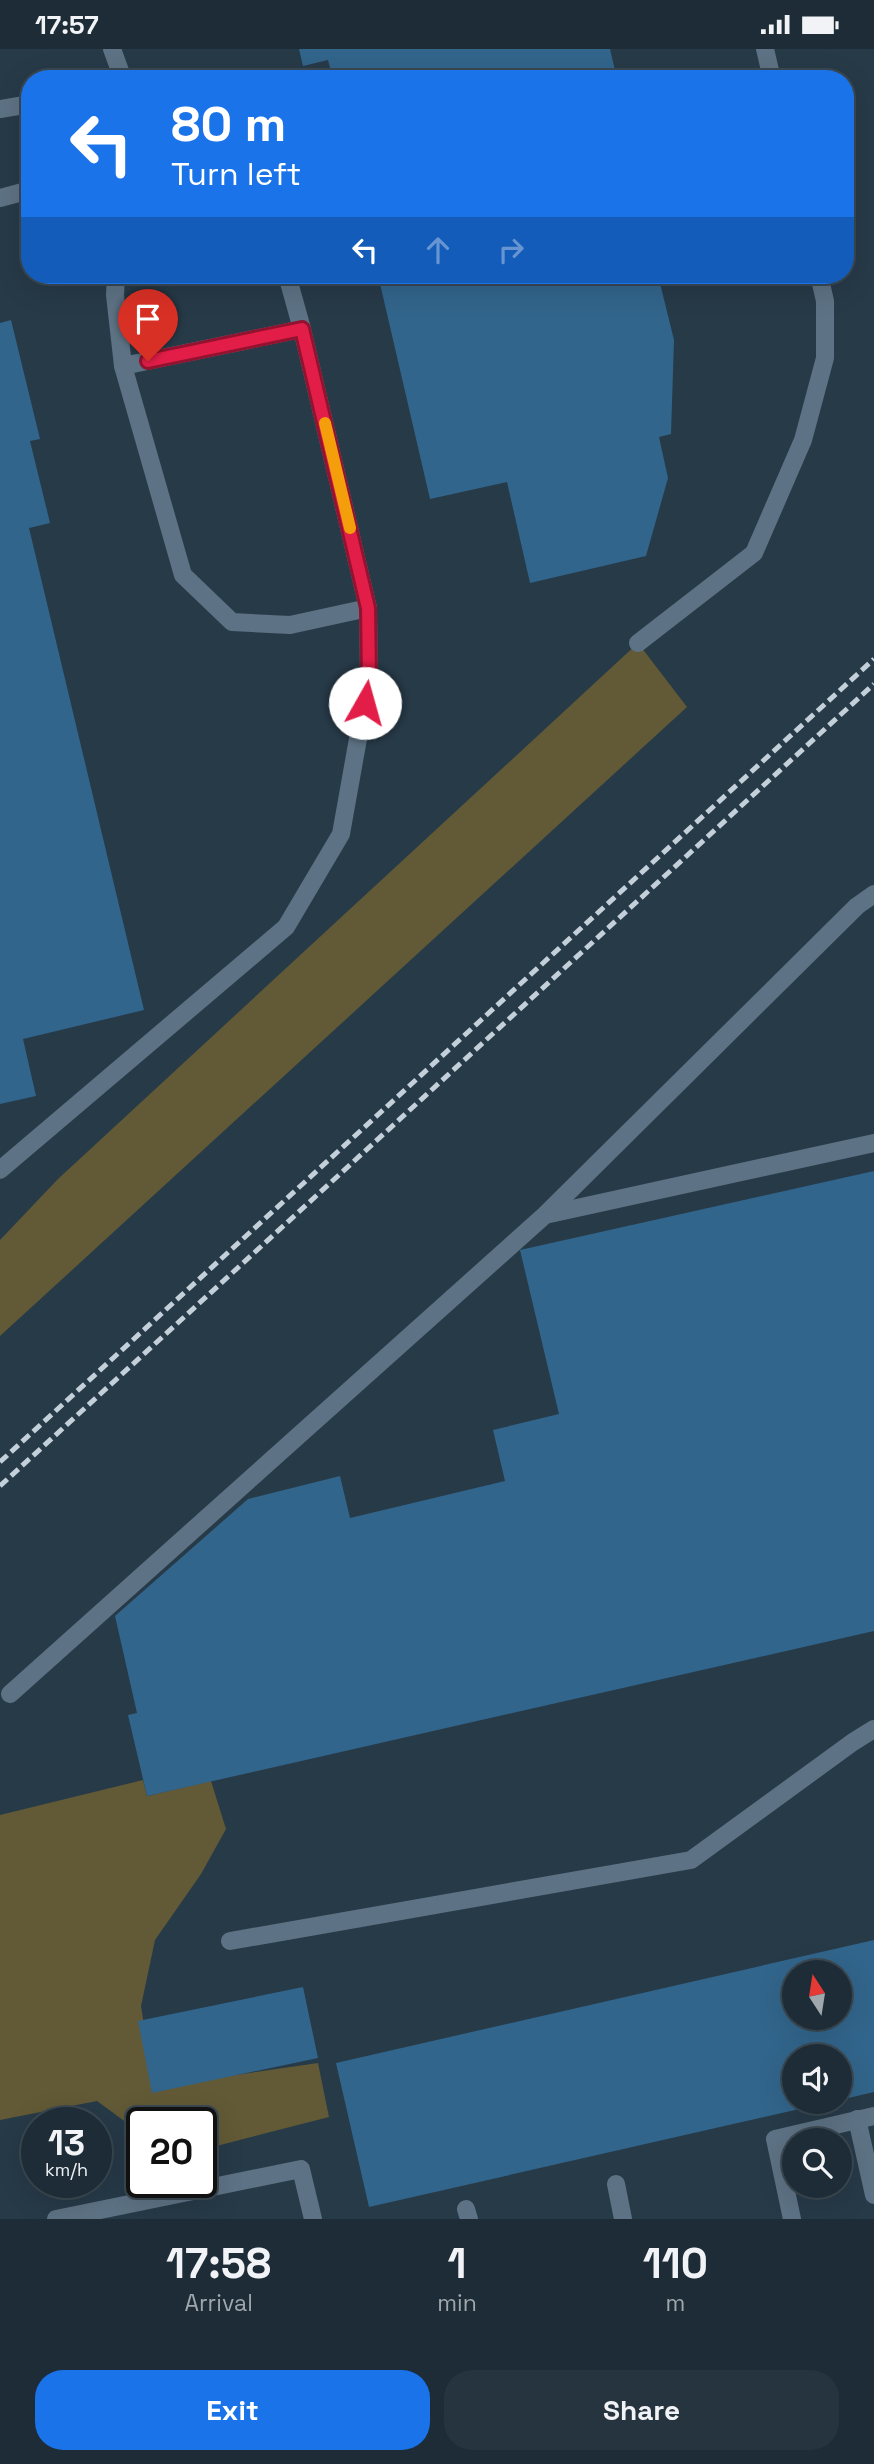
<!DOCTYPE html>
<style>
:root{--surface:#1d2c36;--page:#25343e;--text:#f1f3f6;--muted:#a0a7ad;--line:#3b4851;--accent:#1a73e8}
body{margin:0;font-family:"Space Grotesk",sans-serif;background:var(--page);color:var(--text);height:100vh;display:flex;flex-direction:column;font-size:26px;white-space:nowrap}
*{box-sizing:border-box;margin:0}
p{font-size:23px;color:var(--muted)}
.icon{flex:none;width:38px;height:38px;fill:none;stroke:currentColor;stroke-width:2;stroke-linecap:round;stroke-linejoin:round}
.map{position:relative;height:2170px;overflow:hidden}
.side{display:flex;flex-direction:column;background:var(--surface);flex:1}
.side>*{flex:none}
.banner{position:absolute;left:21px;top:21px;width:833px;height:214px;border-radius:28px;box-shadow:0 7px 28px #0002,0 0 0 2px var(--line);background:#1a73e8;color:#fff;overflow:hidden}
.needle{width:46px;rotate:348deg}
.fabs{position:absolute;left:782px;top:1911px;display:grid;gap:14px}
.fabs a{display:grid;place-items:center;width:70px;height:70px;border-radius:50%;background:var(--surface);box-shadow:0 7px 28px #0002,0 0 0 2px var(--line);font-size:35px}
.speed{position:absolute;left:21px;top:2058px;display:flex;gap:14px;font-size:35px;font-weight:700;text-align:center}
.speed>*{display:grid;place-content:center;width:91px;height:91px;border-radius:50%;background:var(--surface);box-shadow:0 7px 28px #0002,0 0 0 2px var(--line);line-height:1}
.speed small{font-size:18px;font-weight:400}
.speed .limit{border:4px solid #111;border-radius:10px;background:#fff;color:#111}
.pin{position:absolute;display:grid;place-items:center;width:60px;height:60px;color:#fff;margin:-72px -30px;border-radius:50% 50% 50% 0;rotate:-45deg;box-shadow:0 0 7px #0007}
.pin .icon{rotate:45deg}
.me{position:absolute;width:77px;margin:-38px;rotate:7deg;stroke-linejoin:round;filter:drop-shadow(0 0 5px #0008)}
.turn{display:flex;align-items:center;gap:24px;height:147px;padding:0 35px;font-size:32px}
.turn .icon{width:91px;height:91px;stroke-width:2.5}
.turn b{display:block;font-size:49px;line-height:60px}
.lanes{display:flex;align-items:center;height:66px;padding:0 35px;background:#0003;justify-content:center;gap:35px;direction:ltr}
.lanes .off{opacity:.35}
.eta{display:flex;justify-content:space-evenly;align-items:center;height:119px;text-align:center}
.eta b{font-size:42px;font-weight:700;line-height:49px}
.cta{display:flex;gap:14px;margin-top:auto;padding:14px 35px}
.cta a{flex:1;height:80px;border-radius:28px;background:var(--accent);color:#fff;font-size:28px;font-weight:700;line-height:80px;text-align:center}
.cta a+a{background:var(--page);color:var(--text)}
.status{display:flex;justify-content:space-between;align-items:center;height:49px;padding:0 35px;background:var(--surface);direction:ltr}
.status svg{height:19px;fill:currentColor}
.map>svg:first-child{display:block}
</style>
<div class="status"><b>17:57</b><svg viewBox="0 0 49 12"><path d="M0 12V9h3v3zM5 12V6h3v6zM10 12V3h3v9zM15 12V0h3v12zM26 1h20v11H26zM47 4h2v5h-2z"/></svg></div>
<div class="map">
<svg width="874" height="2170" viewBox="0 0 874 2170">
<rect width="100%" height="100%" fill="#273a48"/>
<g fill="#625a36">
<polygon points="638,594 687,658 0,1287 0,1191 58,1130"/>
<polygon points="143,1731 147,1747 211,1732 226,1780 201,1825 155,1891 141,1957 152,2027 215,2029 318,2014 329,2068 201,2101 201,2074 142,2074 142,2085 97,2052 0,2071 0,1766"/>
</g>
<g fill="#32658b" fill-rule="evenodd">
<polygon points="299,0 610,0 617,30 333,30 328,11 303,17"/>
<polygon points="378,226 658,226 674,291 671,385 659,388 668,429 646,507 530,534 507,433 430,450"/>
<polygon points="11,271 40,390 30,392 50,474 29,479 144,961 23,990 36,1047 0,1055 0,274"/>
<polygon points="874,1122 874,1582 147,1747 128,1666 137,1664 115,1567 248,1450 340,1427 350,1469 505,1432 493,1381 559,1365 520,1201"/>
<path d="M874,1891V2043L840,2051V2007H794V2053L826,2054L369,2158L336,2014ZM794,1923H840V1969H794Z"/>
<polygon points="303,1938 318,2009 152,2044 138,1972"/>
</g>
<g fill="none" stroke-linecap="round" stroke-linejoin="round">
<g stroke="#5d7284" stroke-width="18">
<polyline points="112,0 123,30"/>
<polyline points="765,0 772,30"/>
<polyline points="0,60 30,55"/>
<polyline points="0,149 30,141"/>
<polyline points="116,226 115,246 123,317 183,526 232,573 290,576 368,559"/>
<polyline points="123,317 302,280"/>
<polyline points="638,594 754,504 803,391 825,309 825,252 819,226"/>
<polyline points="0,1121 286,878 341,785 369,628 368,559 302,280 287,226"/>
<polyline points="545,1166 874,1094"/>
<polyline points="10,1645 545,1166 857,857 874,845"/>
<polyline points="230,1892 691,1811 853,1693 874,1680"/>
<polyline points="857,2070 874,2146"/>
<polyline points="616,2135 623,2170"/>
<polyline points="466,2160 469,2170"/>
<polyline points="56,2170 301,2120 313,2170"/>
<polyline points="792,2170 775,2090 874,2067"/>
</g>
<g stroke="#c3cfd9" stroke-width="5" stroke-dasharray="10 5" stroke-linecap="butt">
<polyline points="0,1413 874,610"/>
<polyline points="0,1437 874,635"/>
</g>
</g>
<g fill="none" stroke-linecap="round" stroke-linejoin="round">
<defs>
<polyline id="route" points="148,312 302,280 368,559 369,628 365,654"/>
</defs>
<use href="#route" stroke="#92132f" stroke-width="18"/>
<use href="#route" stroke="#e11d48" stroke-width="12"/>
<polyline stroke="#f59e0b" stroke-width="12" points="325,374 350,479"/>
</g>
</svg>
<div class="fabs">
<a><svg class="needle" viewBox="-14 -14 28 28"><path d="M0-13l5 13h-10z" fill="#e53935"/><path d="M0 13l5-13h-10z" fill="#a0a7ad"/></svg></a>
<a><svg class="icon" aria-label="sound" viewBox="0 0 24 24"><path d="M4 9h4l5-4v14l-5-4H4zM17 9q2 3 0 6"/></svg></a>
<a><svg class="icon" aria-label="search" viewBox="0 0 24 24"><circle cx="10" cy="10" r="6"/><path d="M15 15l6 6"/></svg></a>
</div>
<div class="speed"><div>13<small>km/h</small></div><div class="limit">20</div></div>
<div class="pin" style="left:148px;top:312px;background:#d93025"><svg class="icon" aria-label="arrive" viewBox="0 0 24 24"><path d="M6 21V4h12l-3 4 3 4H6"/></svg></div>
<svg class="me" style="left:365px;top:654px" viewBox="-20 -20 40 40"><circle r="19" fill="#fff"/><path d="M0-13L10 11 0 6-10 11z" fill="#e11d48"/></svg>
<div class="banner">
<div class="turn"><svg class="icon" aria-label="left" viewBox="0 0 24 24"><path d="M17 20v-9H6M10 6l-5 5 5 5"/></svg><div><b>80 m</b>Turn left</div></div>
<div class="lanes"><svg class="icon" aria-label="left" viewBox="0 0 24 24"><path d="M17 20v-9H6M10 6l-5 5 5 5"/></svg><svg class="icon off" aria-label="ahead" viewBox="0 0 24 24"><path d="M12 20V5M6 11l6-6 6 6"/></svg><svg class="icon off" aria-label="right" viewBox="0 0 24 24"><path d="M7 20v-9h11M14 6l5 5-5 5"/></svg></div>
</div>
</div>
<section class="side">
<div class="eta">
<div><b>17:58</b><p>Arrival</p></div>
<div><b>1</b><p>min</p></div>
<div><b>110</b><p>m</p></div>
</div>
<div class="cta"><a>Exit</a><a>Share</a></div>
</section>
